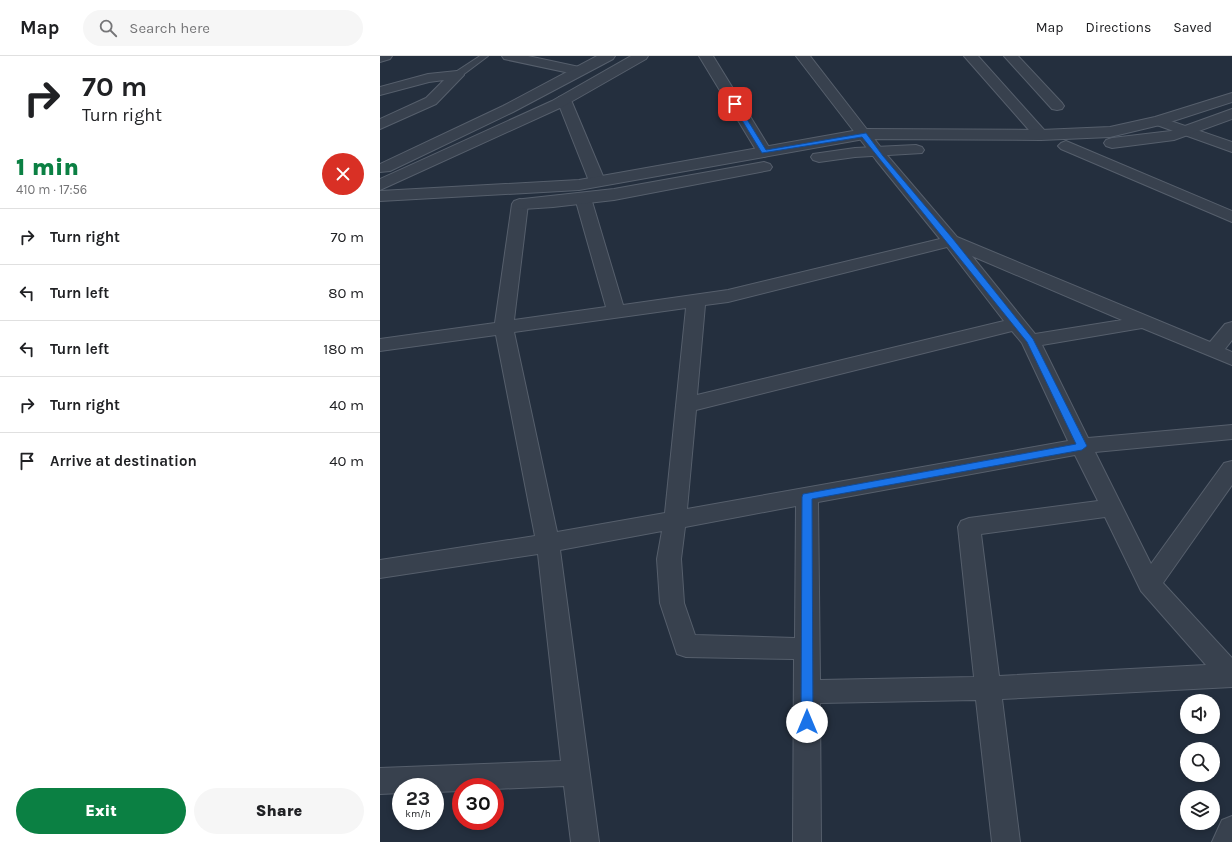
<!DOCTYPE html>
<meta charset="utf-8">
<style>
:root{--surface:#fff;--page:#f6f6f6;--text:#202124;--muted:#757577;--line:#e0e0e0;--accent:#0b8043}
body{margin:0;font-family:Karla,sans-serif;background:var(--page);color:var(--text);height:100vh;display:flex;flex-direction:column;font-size:15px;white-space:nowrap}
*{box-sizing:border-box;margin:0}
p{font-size:13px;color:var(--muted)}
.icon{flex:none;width:22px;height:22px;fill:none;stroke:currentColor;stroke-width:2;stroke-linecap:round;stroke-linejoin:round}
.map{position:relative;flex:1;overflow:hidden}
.details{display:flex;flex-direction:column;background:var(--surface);width:380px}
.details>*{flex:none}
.guide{background:#fff;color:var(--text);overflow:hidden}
.fabs{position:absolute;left:800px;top:638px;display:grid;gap:8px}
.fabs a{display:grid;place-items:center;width:40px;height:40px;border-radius:50%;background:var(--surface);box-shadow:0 2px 6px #0003;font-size:20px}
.speed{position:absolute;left:12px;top:722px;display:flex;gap:8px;font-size:20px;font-weight:700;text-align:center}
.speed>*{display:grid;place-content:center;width:52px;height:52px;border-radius:50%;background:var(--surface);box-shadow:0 2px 6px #0003;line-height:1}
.speed small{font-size:10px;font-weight:400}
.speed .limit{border:6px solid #d22;background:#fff;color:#111}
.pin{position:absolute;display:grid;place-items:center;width:34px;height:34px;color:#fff;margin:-17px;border-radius:8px;box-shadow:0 2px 6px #0006}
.me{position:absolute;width:44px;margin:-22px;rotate:0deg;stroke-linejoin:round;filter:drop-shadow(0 0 3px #0008)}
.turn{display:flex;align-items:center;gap:14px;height:84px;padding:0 16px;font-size:18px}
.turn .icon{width:52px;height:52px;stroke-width:2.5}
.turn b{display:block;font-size:28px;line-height:34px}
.round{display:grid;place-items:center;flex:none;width:42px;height:42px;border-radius:21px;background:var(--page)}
.overview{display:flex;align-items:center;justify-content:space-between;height:68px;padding:0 16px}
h1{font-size:24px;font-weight:800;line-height:30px;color:var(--accent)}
.action{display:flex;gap:8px;margin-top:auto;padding:8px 16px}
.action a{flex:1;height:46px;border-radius:24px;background:var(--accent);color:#fff;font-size:16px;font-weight:800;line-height:46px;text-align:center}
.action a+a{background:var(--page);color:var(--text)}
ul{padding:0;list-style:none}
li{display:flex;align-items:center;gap:12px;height:56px;padding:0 16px;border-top:1px solid var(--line)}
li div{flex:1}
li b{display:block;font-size:15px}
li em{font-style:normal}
header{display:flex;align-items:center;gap:24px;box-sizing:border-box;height:56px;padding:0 20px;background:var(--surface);border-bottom:1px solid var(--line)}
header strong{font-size:19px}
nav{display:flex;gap:22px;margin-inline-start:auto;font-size:14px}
.search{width:280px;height:36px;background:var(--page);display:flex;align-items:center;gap:10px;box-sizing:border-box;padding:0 14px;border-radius:22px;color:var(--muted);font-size:15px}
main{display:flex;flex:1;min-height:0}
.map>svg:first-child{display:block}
</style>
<header>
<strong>Map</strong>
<div class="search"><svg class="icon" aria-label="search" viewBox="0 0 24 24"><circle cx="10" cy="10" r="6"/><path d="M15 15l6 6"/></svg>Search here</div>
<nav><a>Map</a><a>Directions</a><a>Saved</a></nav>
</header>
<main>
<section class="details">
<div class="guide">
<div class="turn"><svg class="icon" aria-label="right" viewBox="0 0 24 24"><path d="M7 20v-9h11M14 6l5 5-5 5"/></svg><div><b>70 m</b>Turn right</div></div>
</div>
<div class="overview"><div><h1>1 min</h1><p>410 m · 17:56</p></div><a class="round" style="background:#d93025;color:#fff"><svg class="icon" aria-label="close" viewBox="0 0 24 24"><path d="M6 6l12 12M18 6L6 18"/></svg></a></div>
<ul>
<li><svg class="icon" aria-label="right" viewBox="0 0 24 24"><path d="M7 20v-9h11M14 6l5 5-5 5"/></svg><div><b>Turn right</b></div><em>70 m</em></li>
<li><svg class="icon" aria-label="left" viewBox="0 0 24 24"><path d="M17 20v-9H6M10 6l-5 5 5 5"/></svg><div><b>Turn left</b></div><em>80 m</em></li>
<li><svg class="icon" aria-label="left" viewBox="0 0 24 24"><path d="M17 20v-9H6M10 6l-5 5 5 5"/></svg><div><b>Turn left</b></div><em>180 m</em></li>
<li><svg class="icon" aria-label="right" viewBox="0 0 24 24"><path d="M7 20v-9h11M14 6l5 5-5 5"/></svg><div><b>Turn right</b></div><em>40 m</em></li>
<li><svg class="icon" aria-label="arrive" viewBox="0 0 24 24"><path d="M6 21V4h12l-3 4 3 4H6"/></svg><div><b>Arrive at destination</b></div><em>40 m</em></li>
</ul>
<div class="action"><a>Exit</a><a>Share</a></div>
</section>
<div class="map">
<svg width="852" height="786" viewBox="0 0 852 786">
<rect width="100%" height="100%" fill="#242f3e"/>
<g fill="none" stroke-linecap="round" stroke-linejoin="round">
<defs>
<polygon id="service" points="100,0 108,0 80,21 74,21 74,17"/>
<g id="minor">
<polygon points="0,0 12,0 10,3 0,6"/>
<polygon points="122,0 148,0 204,12 206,15 204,18 199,19 124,3"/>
<polygon points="319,0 333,0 392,96 389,99 384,101 379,99"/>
<path d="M416,0H430L506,98L577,181L830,286L845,268L852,266V284L845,293L852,296V309L762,272L662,289L708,382L852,369V383L715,396L771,508L844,407L852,405V429L783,527L852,602V631L622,643L640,786H612L596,644L440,647L441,786H413L414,603L306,601L297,598L280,547L277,503L282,475L180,494L219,786H191L184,730L115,733V731H81V735L55,736V731H21V737L0,738V712L181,705L158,498L0,522V504L155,480L116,279L0,295V283L115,267L132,148L134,145L140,143L146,145L148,148L134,264L226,251L195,142L197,139L203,137L209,139L211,142L243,249L348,234L560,183L496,104ZM567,191L624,265L317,339L325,249L348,246ZM592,200L742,264L655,278ZM306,252L285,457L177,476L134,276ZM632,275L642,287L688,385L307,453L316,354ZM695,399L718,445L589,462L581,465L578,471L594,621L440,624L438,446ZM416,450L415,582L315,579L304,547L301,503L305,471ZM725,461L761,535L826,609L619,620L601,478Z"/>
<polygon points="584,0 598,0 666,76 668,79 666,82 661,83 656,82"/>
<polygon points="624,0 638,0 682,47 684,50 682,53 677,54 672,53"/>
<polygon points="77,15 82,16 84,19 56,48 0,73 0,63 46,42 64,24 49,26 0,39 0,31 48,18"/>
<polygon points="184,40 189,41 191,44 225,125 223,128 217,130 211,128 209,125 177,44 179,41"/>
<polygon points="779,61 852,86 852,96 774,68 772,65 774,62"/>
<polygon points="686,85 852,155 852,166 681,93 678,90 681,87"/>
<polygon points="852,760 852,786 832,786 842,764"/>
</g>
<g id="tertiary">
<polygon points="217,0 235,0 233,3 133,56 10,115 0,116 0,108 123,50"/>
<polygon points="251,0 268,0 266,3 182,51 0,134 0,123 172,45"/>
<polygon points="852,37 852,46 784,68 730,81 661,84 484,83 199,134 0,145 0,135 199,124 484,73 661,74 730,71 775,61"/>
<polygon points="852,53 852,63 794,84 732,92 726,90 724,87 726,84 732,82 791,75"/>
<polygon points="536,89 542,91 544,94 542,97 475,101 439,106 433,104 431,101 433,98 475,92"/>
<polygon points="384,106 390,108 392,111 390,114 234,144 173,151 143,153 137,152 135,148 137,144 143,143 234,133"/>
</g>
</defs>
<use href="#service" stroke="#565f6c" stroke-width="2"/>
<use href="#minor" stroke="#565f6c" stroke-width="2"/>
<use href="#tertiary" stroke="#565f6c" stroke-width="2"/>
<use href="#service" fill="#38414e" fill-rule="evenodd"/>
<use href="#minor" fill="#38414e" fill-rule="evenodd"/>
<use href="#tertiary" fill="#38414e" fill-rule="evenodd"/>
</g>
<polygon fill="#1a73e8" stroke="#114b97" points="353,47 357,47 386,94 486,77 503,100 573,183 653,283 707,390 702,394 432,443 433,666 431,669 427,671 423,669 421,666 422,441 423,438 696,388 647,286 482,81 382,97 352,48"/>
</svg>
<div class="fabs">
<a><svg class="icon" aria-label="sound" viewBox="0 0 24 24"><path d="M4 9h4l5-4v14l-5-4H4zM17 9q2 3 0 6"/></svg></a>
<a><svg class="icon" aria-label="search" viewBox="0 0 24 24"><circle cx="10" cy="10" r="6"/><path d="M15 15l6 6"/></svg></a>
<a><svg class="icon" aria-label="layers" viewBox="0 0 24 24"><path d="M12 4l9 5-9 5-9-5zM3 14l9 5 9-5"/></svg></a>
</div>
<div class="speed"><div>23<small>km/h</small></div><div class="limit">30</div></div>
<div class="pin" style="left:355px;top:48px;background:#d93025"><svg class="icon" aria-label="arrive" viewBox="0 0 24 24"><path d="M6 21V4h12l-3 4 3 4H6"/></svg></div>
<svg class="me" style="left:427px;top:666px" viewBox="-20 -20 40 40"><circle r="19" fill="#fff"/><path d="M0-13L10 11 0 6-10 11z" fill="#1a73e8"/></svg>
</div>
</main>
